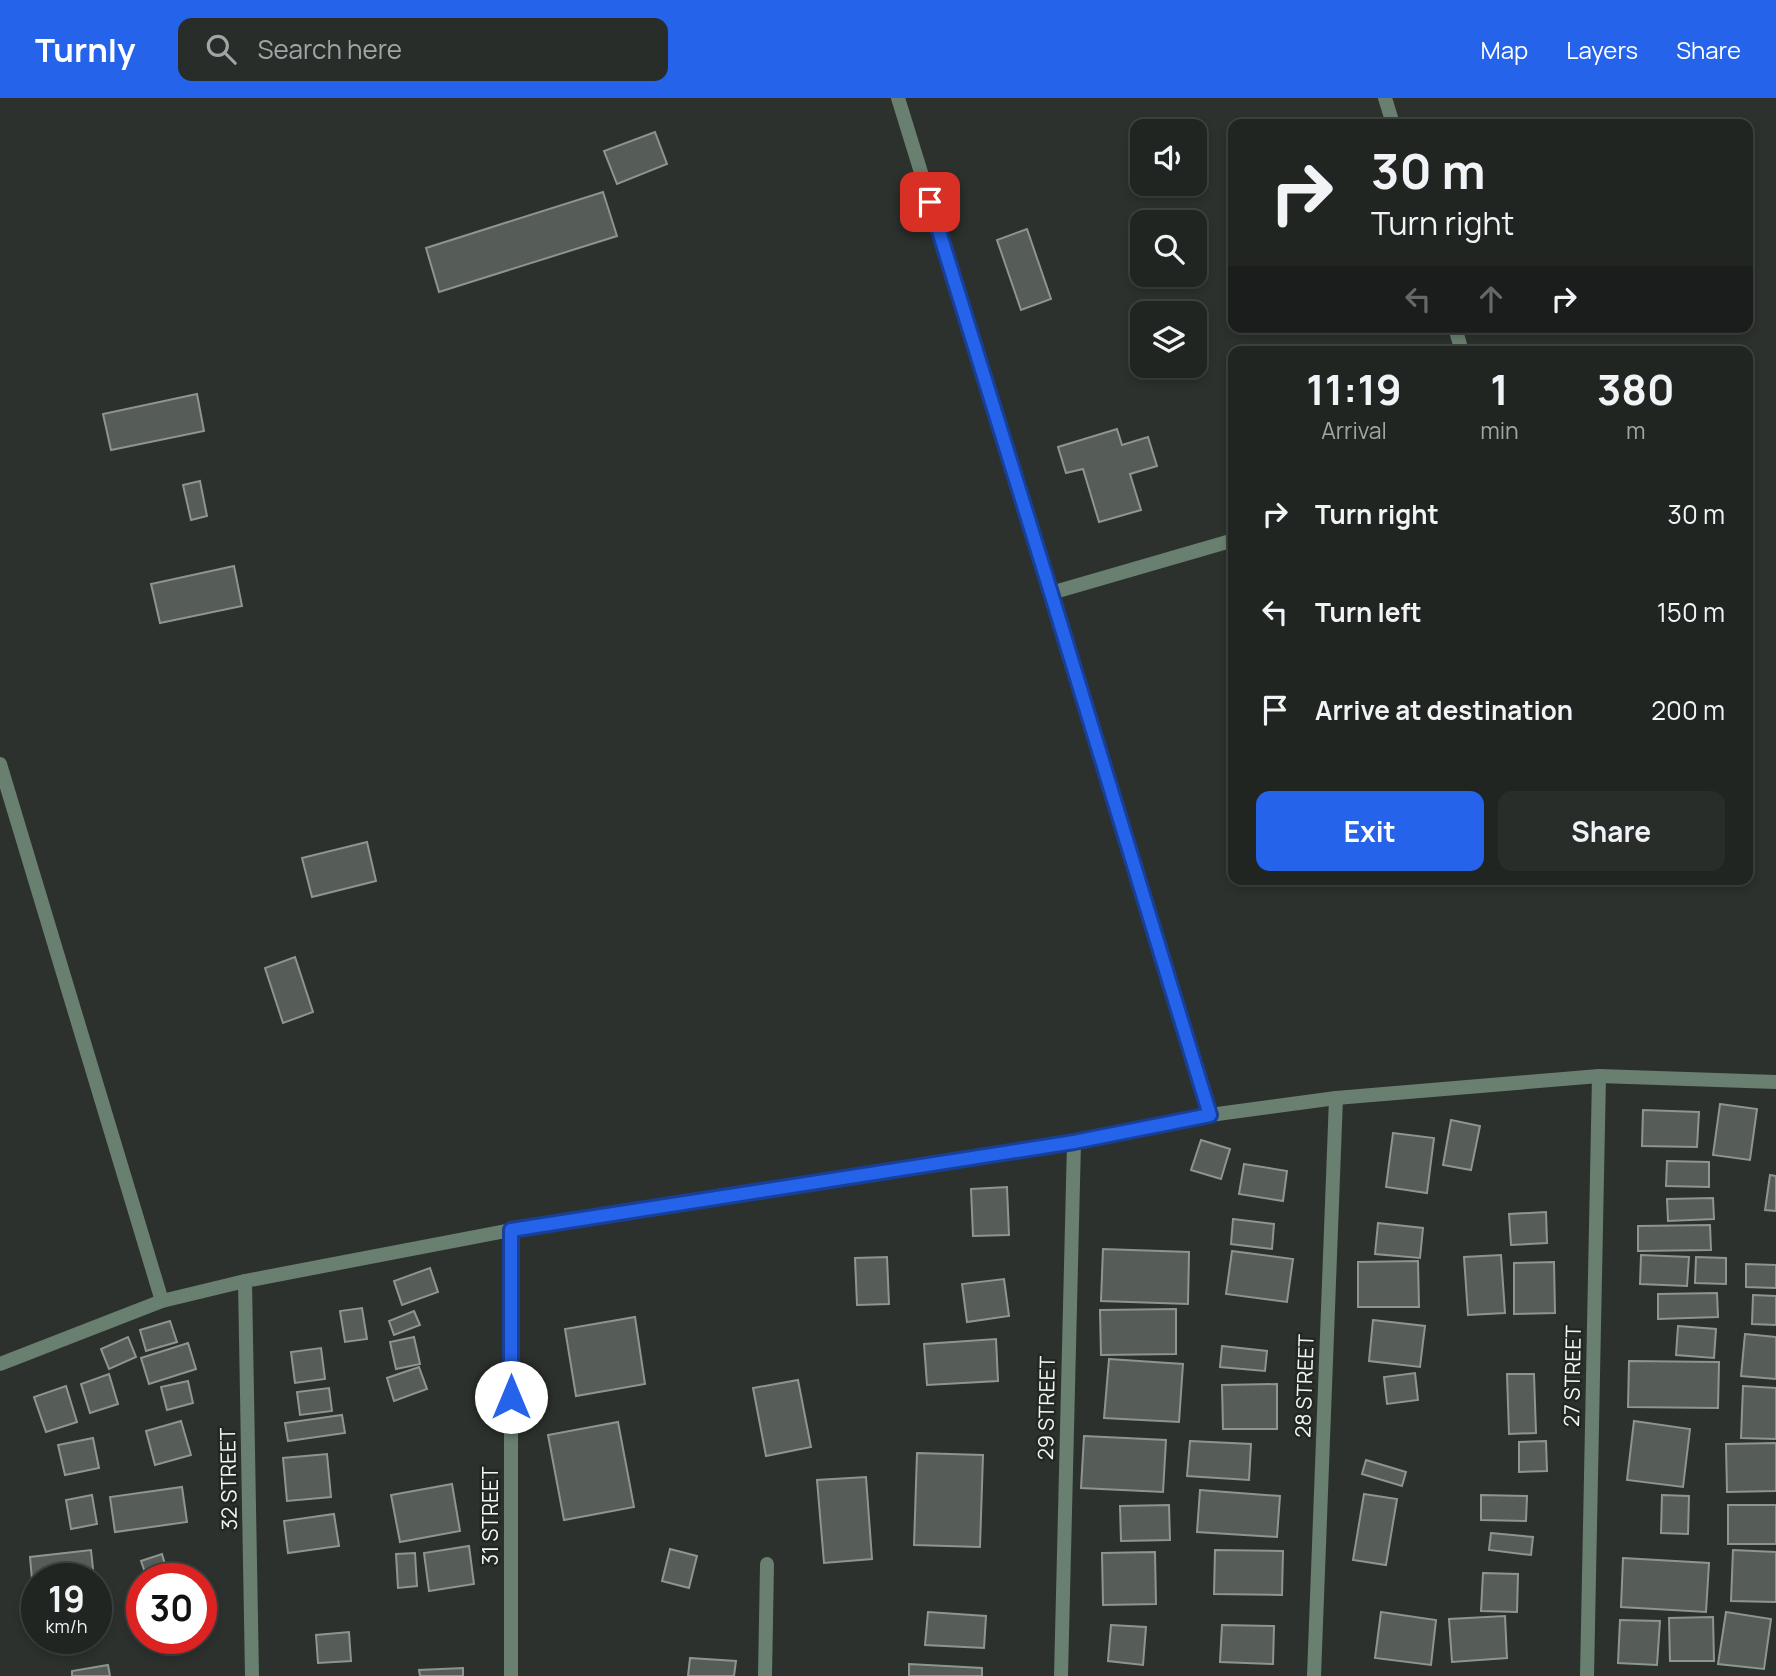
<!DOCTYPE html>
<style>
:root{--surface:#212522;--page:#292d2a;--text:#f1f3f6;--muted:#a2a5a5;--line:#3e4240;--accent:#2563eb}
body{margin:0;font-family:Manrope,sans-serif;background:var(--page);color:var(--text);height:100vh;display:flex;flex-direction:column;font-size:26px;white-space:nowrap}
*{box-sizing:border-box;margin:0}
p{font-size:23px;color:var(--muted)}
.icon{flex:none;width:38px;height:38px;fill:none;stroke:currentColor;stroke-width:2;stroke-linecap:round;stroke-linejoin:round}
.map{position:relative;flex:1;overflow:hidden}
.panel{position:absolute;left:1228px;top:248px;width:525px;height:539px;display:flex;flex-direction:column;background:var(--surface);border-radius:14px;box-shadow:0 4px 10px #0003,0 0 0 2px var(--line)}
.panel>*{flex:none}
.top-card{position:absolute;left:1228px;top:21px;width:525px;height:214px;border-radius:14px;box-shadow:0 4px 10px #0003,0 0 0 2px var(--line);background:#212522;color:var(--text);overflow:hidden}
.buttons{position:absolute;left:1130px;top:21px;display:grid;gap:14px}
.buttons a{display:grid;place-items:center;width:77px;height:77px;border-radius:14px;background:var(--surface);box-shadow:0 4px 10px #0003,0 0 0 2px var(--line);font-size:35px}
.speed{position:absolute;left:21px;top:1465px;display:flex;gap:14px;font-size:35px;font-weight:700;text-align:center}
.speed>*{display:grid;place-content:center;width:91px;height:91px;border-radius:50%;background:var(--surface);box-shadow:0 4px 10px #0003,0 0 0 2px var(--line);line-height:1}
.speed small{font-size:18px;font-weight:400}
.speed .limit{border:10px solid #d22;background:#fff;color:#111}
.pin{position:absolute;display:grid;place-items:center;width:60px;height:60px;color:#fff;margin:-30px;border-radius:14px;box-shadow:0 4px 10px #0006}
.me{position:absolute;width:77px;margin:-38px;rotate:0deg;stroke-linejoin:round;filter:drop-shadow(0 0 5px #0008)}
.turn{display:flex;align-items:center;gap:24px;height:147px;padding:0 28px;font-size:32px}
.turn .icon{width:91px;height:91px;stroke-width:2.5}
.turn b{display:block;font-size:49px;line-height:60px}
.lanes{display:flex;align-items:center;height:66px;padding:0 28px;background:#0003;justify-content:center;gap:35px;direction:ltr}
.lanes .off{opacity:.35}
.eta{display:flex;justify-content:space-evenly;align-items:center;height:119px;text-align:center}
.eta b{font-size:42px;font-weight:700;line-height:49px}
.button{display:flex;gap:14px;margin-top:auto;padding:14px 28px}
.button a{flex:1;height:80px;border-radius:14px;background:var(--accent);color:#fff;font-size:28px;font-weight:700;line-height:80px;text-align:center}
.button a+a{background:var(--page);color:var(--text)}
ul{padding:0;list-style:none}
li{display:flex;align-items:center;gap:21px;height:98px;padding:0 28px}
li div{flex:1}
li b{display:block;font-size:26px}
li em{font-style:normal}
header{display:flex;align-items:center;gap:42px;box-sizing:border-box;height:98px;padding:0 35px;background:var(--accent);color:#fff}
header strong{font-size:33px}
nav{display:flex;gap:38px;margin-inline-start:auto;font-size:24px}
.search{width:490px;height:63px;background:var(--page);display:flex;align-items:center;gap:18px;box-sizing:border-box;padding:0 24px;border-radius:14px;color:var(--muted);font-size:26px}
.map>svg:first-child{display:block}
</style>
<header>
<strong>Turnly</strong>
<div class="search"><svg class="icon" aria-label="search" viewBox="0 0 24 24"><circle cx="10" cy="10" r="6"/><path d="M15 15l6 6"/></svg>Search here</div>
<nav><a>Map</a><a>Layers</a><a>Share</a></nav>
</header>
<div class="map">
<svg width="1776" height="1578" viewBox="0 0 1776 1578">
<rect width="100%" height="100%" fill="#2c312d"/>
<g fill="#565c58" stroke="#8e9490" stroke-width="2">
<polygon points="655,34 667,66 617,86 604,53"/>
<polygon points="603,94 617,138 439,194 426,150"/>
<polygon points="1027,131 1051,201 1021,212 997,142"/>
<polygon points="197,296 204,333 111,352 103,316"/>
<polygon points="1117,331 1122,347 1148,339 1157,368 1130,376 1141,412 1099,424 1083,371 1066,375 1058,349"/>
<polygon points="200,383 207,418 191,422 183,387"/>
<polygon points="234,468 242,508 160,525 151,486"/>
<polygon points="367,744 376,783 312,799 302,760"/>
<polygon points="295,859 313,914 283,925 265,870"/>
<polygon points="1720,1006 1757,1011 1750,1062 1713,1057"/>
<polygon points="1643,1012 1699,1014 1697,1049 1642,1048"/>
<polygon points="1451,1022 1480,1028 1471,1072 1443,1067"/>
<polygon points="1393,1035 1434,1040 1427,1095 1386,1089"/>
<polygon points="1201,1042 1230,1051 1221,1081 1191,1072"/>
<polygon points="1667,1063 1709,1064 1709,1089 1666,1088"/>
<polygon points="1244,1066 1287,1073 1283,1103 1239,1096"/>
<polygon points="1770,1077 1776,1078 1776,1113 1765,1112"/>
<polygon points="1007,1089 1009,1137 973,1138 971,1091"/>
<polygon points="1713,1100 1714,1121 1668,1123 1667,1101"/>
<polygon points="1546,1114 1547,1145 1511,1147 1509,1116"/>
<polygon points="1233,1121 1274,1126 1272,1151 1231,1146"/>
<polygon points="1378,1125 1423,1130 1420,1160 1375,1156"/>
<polygon points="1710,1127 1711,1152 1638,1153 1638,1128"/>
<polygon points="1103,1151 1189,1154 1188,1206 1101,1203"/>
<polygon points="1232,1153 1293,1161 1287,1204 1226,1196"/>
<polygon points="1501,1157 1505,1215 1468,1217 1464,1159"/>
<polygon points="1641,1157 1689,1159 1687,1188 1640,1186"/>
<polygon points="887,1159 889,1206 857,1207 855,1160"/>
<polygon points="1696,1159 1726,1160 1726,1186 1695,1185"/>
<polygon points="1418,1163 1419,1209 1358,1209 1358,1164"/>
<polygon points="1554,1164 1555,1215 1514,1216 1514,1165"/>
<polygon points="1746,1166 1776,1167 1776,1190 1746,1189"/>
<polygon points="430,1170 438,1194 402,1207 394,1183"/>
<polygon points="1004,1181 1009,1218 967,1224 962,1186"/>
<polygon points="1717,1195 1718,1219 1658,1221 1658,1196"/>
<polygon points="1753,1197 1776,1198 1776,1227 1752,1226"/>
<polygon points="362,1210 367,1241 345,1244 340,1213"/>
<polygon points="1176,1211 1176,1256 1101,1257 1100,1212"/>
<polygon points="414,1213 420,1227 394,1237 389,1223"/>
<polygon points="635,1219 645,1286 576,1298 565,1231"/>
<polygon points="1373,1222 1425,1228 1420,1269 1369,1263"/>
<polygon points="170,1223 177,1244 146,1253 140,1232"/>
<polygon points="1678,1228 1716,1231 1714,1260 1676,1257"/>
<polygon points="1745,1236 1776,1239 1776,1281 1741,1278"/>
<polygon points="128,1239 136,1259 109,1271 101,1251"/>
<polygon points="414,1239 420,1266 396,1271 390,1244"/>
<polygon points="996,1241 998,1283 927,1287 924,1246"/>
<polygon points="188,1245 196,1271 149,1286 141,1260"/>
<polygon points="1222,1248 1267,1253 1265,1273 1220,1269"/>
<polygon points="321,1250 325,1281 295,1285 291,1254"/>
<polygon points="1109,1261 1183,1266 1179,1324 1104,1320"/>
<polygon points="1629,1263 1719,1264 1718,1310 1628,1309"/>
<polygon points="419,1269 427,1291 394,1303 387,1280"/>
<polygon points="1415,1275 1418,1302 1387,1306 1384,1279"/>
<polygon points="109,1276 118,1306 90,1315 81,1286"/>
<polygon points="1507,1276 1534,1276 1536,1335 1509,1336"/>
<polygon points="798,1282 811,1349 766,1358 753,1290"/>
<polygon points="188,1283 193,1305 167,1312 161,1289"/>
<polygon points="1277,1286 1277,1331 1223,1331 1222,1287"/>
<polygon points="66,1288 77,1324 46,1334 34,1299"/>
<polygon points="1743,1288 1776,1290 1776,1341 1741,1340"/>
<polygon points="329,1290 332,1313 300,1317 297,1294"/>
<polygon points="342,1317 345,1335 288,1343 285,1325"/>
<polygon points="181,1323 191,1357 155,1367 146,1333"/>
<polygon points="1634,1323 1690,1331 1683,1389 1627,1382"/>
<polygon points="618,1324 634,1409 564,1422 548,1337"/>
<polygon points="1084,1338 1166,1342 1163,1394 1081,1390"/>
<polygon points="93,1340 99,1370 65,1377 58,1347"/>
<polygon points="1190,1343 1251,1346 1249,1382 1187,1378"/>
<polygon points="1546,1343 1547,1373 1519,1374 1519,1344"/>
<polygon points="1776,1345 1776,1393 1727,1394 1726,1346"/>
<polygon points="917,1355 983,1357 980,1449 914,1447"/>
<polygon points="327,1356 331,1399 287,1403 283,1360"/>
<polygon points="1366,1362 1406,1374 1402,1388 1362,1376"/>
<polygon points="866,1379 872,1461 824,1465 817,1382"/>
<polygon points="452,1386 460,1433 400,1444 391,1397"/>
<polygon points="182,1389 187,1424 115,1434 110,1399"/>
<polygon points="1200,1392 1280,1398 1277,1439 1197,1434"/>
<polygon points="1364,1396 1397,1401 1386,1467 1353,1462"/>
<polygon points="92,1397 97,1426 71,1431 66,1402"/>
<polygon points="1481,1397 1527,1398 1526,1423 1481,1422"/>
<polygon points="1662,1397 1689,1398 1688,1436 1661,1435"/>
<polygon points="1169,1407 1170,1442 1121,1443 1120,1408"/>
<rect x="1728" y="1407" width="48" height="39"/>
<polygon points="334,1416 339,1448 288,1455 284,1423"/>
<polygon points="1491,1435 1533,1439 1531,1457 1489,1452"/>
<polygon points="469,1448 474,1486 429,1493 424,1455"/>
<polygon points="670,1451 697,1458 689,1490 662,1483"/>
<polygon points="91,1452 94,1480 37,1480 37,1504 34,1504 30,1459"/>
<polygon points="1215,1452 1283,1453 1282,1497 1214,1496"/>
<polygon points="1733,1452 1776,1454 1776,1504 1731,1503"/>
<polygon points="1155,1454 1156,1506 1103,1507 1102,1455"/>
<polygon points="415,1455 417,1488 398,1490 396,1456"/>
<polygon points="162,1456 169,1480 147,1480 141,1463"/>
<polygon points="1623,1460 1709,1465 1706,1514 1621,1509"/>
<polygon points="1483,1475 1518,1476 1517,1514 1481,1513"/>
<polygon points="928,1514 986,1518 984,1550 925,1547"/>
<polygon points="1381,1514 1436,1522 1431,1567 1375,1560"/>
<polygon points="1726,1514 1771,1521 1764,1571 1718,1566"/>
<polygon points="1505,1518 1507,1560 1452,1564 1449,1521"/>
<polygon points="1713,1519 1714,1563 1670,1563 1669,1520"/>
<polygon points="1620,1522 1660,1523 1657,1567 1618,1565"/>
<polygon points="1111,1527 1146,1529 1143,1567 1108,1563"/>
<polygon points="1222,1527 1274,1528 1273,1566 1220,1564"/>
<polygon points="349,1534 351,1563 318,1565 316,1537"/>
<polygon points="157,1540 189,1540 161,1550"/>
<polygon points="690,1560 736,1563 734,1578 688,1578"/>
<polygon points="909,1566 982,1570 982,1578 909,1578"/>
<polygon points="108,1567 110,1578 72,1578 72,1573"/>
<polygon points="463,1570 463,1578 420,1578 419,1572"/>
</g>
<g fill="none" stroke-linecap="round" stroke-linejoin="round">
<g stroke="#697f6f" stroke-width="14">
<polyline points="898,0 1051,495 1210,1017"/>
<polyline points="1385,0 1393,26"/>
<polyline points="1455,229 1462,254"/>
<polyline points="1051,495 1234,442"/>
<polyline points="0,666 162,1203"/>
<polyline points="511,1132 511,1578"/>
<polyline points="245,1183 252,1578"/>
<polyline points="0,1266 162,1203 245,1183 511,1132 1074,1044 1210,1017 1336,1000 1599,978 1776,984"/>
<polyline points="765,1578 767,1466"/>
<polyline points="1061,1578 1074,1044"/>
<polyline points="1314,1578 1336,1000"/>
<polyline points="1587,1578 1599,978"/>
</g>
</g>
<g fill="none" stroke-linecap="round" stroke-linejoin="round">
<defs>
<polyline id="route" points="511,1299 511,1132 1074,1044 1210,1017 1051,495 930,104"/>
</defs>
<use href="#route" stroke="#184099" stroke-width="18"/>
<use href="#route" stroke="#2563eb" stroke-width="12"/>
</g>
<g text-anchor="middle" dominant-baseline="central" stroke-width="5" stroke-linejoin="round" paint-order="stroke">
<g font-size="21" fill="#f2f6f3" stroke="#222723">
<text transform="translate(1572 1278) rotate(-89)">27 STREET</text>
<text transform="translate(1304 1288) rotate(-88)">28 STREET</text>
<text transform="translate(1046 1310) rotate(-89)">29 STREET</text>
<text transform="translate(228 1381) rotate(-91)">32 STREET</text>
<text transform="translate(490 1418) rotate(-90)">31 STREET</text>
</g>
</g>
</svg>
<div class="buttons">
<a><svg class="icon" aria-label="sound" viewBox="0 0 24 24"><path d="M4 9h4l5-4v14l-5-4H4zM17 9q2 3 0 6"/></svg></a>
<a><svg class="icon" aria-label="search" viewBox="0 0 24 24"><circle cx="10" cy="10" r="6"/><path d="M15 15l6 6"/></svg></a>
<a><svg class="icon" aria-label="layers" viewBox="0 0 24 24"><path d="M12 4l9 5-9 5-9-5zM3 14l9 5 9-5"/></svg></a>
</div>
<div class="speed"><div>19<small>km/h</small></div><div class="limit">30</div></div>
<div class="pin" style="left:930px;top:104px;background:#d93025"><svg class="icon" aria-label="arrive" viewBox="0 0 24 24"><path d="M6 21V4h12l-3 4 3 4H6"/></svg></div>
<svg class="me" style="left:511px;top:1299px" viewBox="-20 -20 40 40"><circle r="19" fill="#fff"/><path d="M0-13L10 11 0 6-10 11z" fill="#2563eb"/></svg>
<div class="top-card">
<div class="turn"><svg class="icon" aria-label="right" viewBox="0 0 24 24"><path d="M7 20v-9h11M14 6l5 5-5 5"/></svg><div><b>30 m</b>Turn right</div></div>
<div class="lanes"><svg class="icon off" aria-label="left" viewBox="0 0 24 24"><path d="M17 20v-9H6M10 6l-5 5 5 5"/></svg><svg class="icon off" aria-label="ahead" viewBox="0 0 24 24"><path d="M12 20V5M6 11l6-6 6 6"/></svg><svg class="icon" aria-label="right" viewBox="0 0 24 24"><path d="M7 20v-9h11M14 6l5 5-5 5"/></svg></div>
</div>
<section class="panel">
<div class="eta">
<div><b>11:19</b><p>Arrival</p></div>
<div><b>1</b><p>min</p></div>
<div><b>380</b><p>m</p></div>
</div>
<ul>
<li><svg class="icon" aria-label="right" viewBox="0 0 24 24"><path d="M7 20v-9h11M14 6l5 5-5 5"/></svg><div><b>Turn right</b></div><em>30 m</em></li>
<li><svg class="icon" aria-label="left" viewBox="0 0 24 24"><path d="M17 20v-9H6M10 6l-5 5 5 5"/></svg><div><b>Turn left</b></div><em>150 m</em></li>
<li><svg class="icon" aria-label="arrive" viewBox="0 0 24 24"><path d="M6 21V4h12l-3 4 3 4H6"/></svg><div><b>Arrive at destination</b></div><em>200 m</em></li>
</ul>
<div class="button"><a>Exit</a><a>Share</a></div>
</section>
</div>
